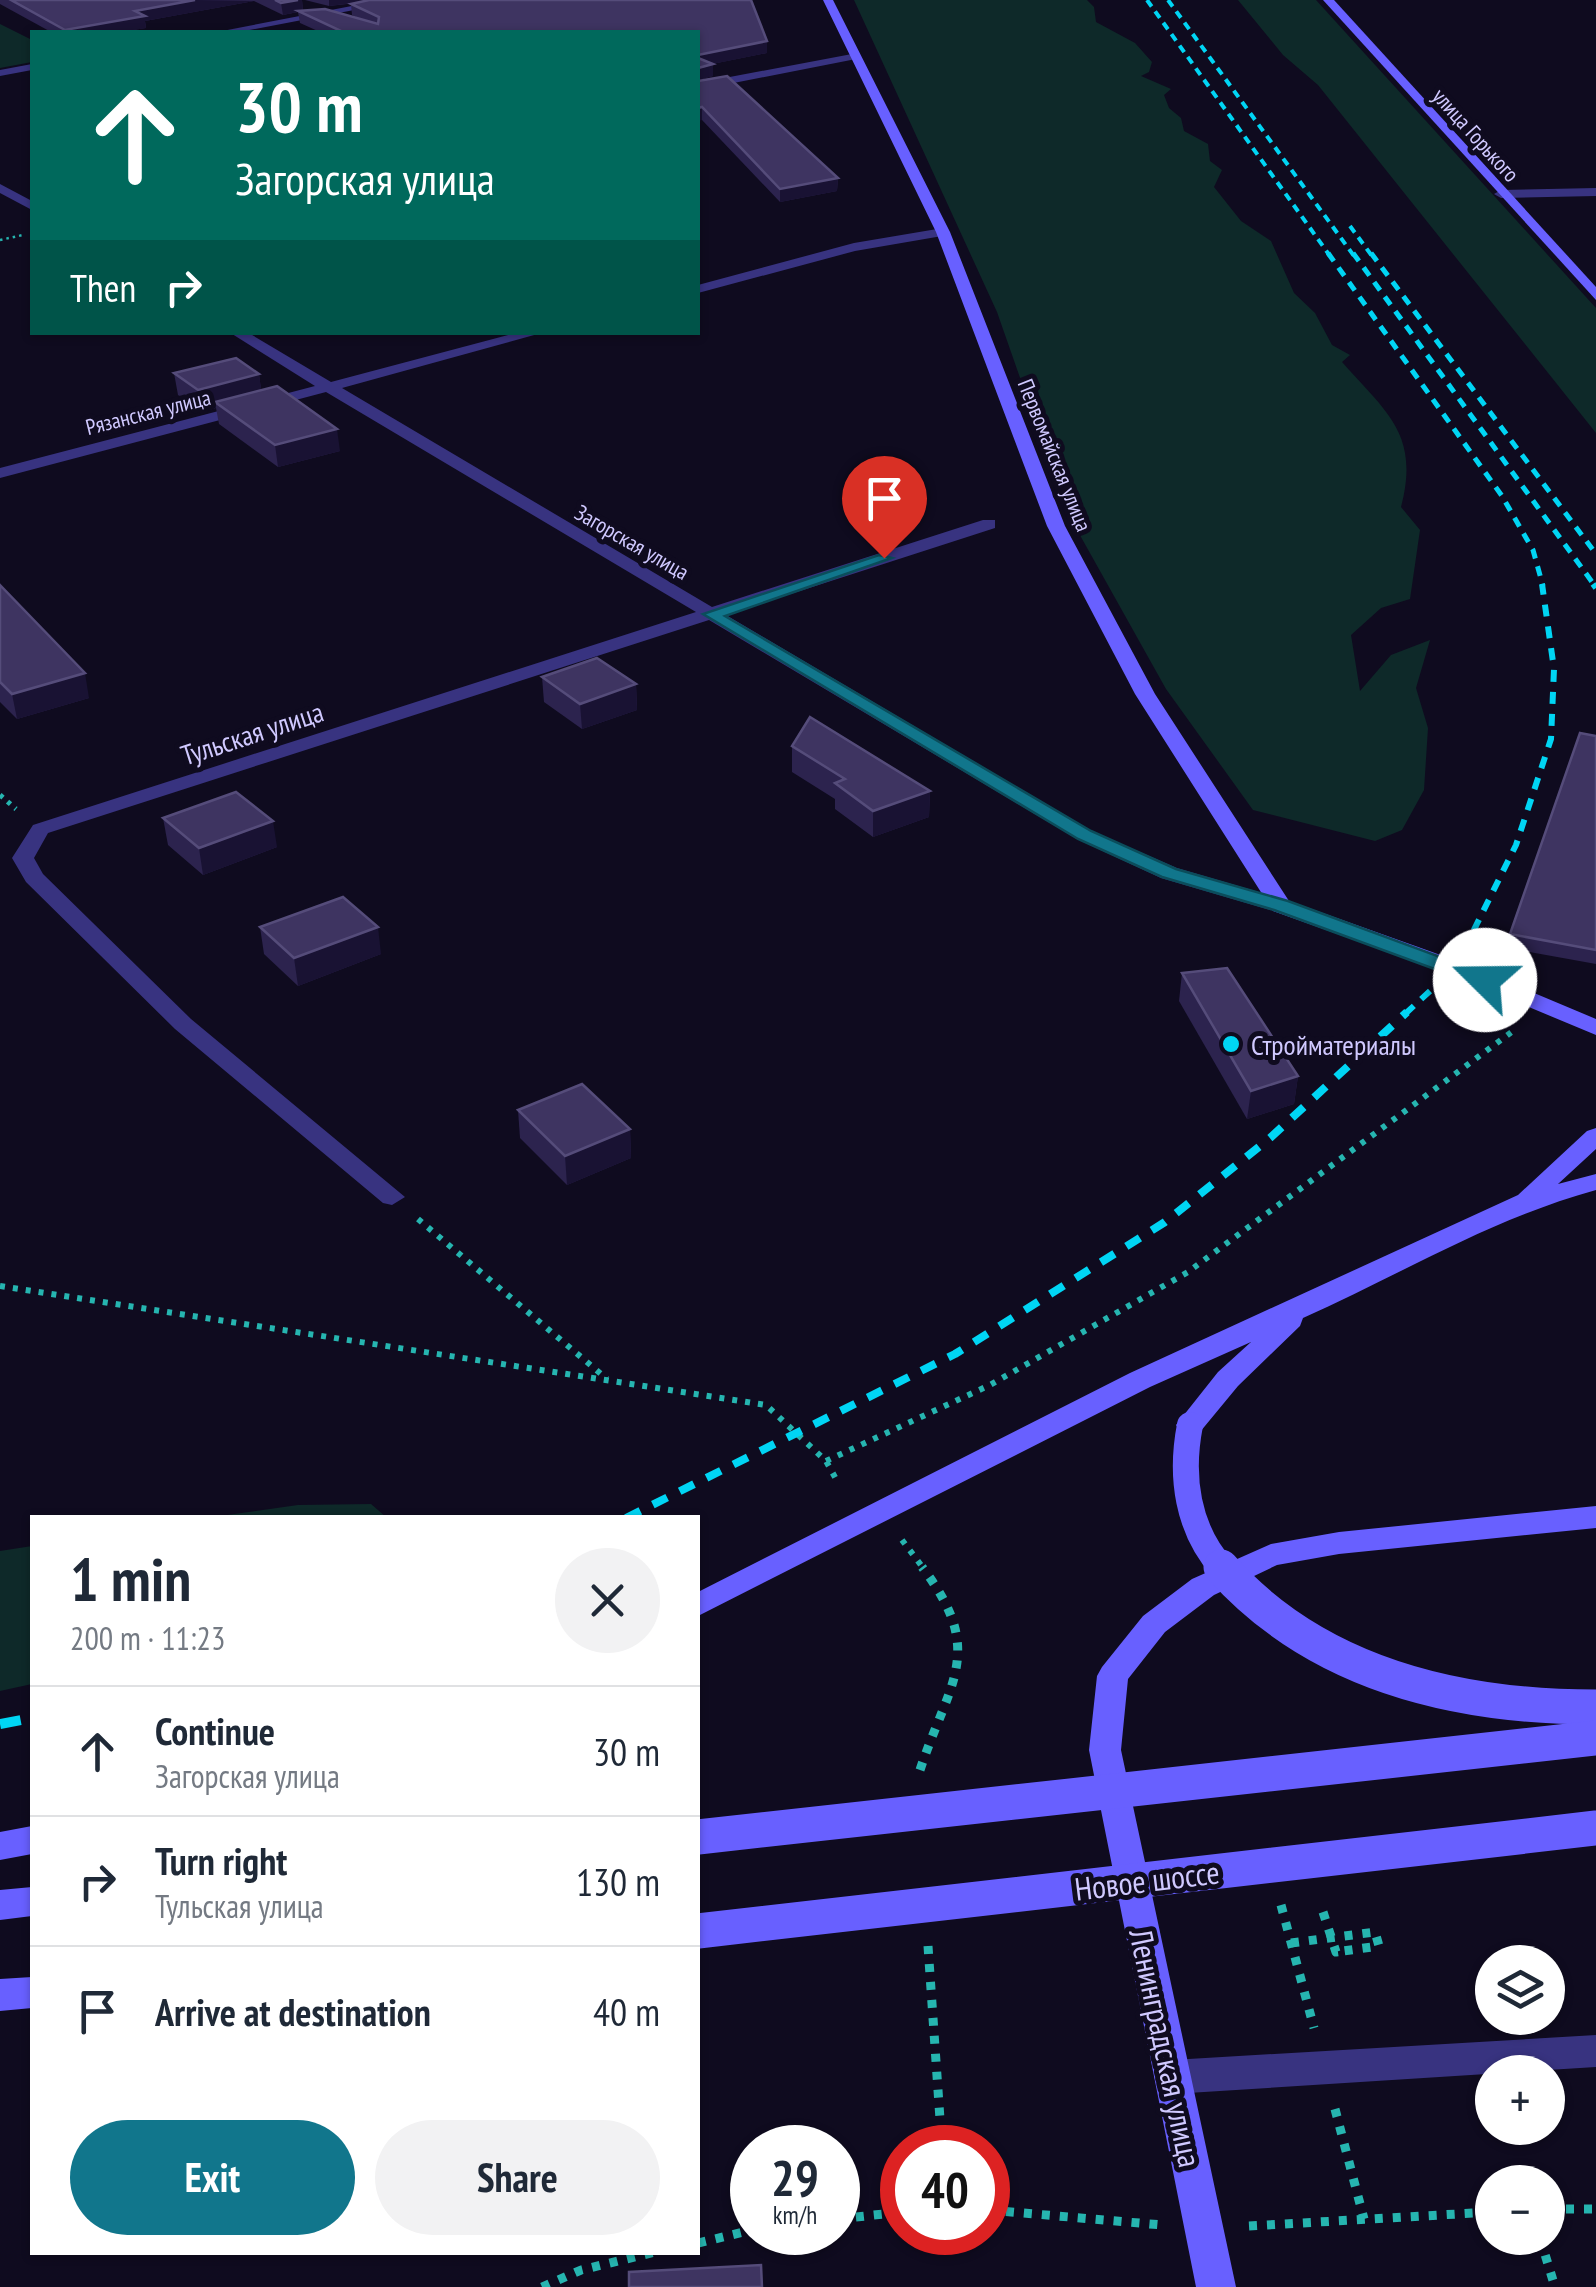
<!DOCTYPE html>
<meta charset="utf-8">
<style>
:root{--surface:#fff;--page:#f2f2f3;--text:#1f2937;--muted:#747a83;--line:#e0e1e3;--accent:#11768c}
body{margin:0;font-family:"PT Sans Narrow",sans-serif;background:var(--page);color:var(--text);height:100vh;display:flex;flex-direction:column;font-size:38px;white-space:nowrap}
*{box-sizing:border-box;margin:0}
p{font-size:32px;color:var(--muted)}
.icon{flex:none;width:55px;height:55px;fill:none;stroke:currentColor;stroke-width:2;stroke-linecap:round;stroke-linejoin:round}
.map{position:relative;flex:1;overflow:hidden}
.side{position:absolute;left:30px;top:1515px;width:670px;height:740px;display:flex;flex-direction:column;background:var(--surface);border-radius:0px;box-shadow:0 2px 8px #0004}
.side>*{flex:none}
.guide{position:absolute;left:30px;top:30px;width:670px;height:305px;border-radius:0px;box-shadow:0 2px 8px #0004;background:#00695c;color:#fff;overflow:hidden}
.tools{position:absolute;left:1475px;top:1945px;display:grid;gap:20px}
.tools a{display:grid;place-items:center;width:90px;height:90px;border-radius:50%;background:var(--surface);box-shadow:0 2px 8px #0004;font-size:50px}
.speed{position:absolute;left:730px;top:2125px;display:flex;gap:20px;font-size:50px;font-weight:700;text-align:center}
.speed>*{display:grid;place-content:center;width:130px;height:130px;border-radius:50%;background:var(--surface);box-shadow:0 2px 8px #0004;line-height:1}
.speed small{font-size:25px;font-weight:400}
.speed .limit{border:15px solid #d22;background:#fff;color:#111}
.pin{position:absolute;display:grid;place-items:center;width:85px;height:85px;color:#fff;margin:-102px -42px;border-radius:50% 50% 50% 0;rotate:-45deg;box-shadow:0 0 10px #0007}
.pin .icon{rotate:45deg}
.me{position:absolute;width:110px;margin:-55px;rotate:292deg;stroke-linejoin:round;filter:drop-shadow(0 0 8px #0008)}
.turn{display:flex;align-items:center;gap:35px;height:210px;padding:0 40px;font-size:45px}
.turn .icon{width:130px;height:130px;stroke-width:2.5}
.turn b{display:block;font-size:70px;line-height:85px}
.then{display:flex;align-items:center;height:95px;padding:0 40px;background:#0003;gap:20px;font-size:38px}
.round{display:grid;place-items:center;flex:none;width:105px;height:105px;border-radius:52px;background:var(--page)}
.summary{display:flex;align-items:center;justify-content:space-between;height:170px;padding:0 40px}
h1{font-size:60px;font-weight:800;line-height:75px}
.button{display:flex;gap:20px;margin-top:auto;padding:20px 40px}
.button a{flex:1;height:115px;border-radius:60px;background:var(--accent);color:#fff;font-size:40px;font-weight:800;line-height:115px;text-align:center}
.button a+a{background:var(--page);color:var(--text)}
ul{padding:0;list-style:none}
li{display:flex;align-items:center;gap:30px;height:130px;padding:0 40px;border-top:2px solid var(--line)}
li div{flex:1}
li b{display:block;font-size:38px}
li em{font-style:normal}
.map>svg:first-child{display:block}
</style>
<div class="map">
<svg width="1596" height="2287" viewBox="0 0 1596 2287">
<rect width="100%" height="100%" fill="#0f0b1f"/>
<g fill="#0e2929">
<path d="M854,0H1087L1094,7L1096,22L1135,43L1152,62L1149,72L1141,76L1171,89L1164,95L1169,108L1181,118L1184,131L1208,144L1210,161L1222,170L1214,187L1241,221L1271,241L1294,293L1315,313L1332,345L1350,355L1342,362C1387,413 1420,434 1401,507L1420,530L1410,599L1381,608L1351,635L1360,691L1391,655L1430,640L1416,688L1428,728L1424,790L1402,830L1375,841L1253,810L1166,689L1067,512L997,312Z"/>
<polygon points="1238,0 1316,0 1596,308 1596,433 1318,85 1283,55"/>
<polygon points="0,24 32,40 32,62 0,68"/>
<polygon points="371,1504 386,1517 213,1517 298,1505"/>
<polygon points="32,1546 32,1684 0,1691 0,1551"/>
</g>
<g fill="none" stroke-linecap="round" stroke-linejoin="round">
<polyline stroke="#26b5b0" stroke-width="2.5" stroke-dasharray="2.5 4" stroke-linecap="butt" points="0,240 23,235"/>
<polyline stroke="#26b5b0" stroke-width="5" stroke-dasharray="4 6" stroke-linecap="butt" points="0,795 16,809"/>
<g stroke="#26b5b0" stroke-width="6" stroke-dasharray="5 8" stroke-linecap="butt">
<polyline points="418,1219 607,1379"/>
<polyline points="0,1286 766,1405 826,1461 836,1479"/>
<polyline points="826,1461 990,1385 1188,1272 1517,1028"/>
<polyline points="902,1540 924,1569"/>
</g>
<g stroke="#26b5b0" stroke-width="9" stroke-dasharray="8 10" stroke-linecap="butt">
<path d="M920,1770C949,1682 987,1652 922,1567"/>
<polyline points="1281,1905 1314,2028"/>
<polyline points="1291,1943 1375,1932 1379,1946 1343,1951"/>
<polyline points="928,1946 942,2148"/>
<polyline points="1335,2109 1364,2219"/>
<polyline points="1548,2209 1596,2209"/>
<polyline points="988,2210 1162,2225"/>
<polyline points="838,2219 902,2212"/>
<polyline points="1249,2226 1492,2212"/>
<polyline points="1540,2238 1555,2287"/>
<polyline points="698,2243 752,2230"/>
<polyline points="542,2287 581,2270 655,2252"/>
</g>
<polygon fill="#383380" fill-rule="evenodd" points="1596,2035 1596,2067 1172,2094 1159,2089 1154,2077 1159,2065 1172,2060"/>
<g fill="#383380" fill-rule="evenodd">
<polygon points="383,0 406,0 239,32 217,32"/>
<polygon points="852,54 856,59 698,90 698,83"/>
<polygon points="32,64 32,70 0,76 0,70"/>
<polygon points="0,184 32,201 32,210 0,193"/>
<polygon points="1596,188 1596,196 1501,198 1494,194 1501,190"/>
<polygon points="943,228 948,229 948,235 855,251 698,293 698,285 854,243"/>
<polygon points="229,332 247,332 331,382 519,332 545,332 342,388 712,607 983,520 995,520 995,528 726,615 1091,831 1177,868 1289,901 1292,906 1281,913 1161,878 1077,839 709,620 48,833 34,858 43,874 191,1019 405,1197 392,1205 383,1203 175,1029 26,882 12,858 33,825 696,612 326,392 0,478 0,468 315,386"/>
</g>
<g fill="#6860ff" fill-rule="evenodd">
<polygon points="823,0 833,0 950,232 1065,526 1155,694 1289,901 1463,963 1596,1019 1596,1035 1447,973 1273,911 1135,694 1047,526 936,232"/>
<polygon points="1323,0 1334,0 1596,287 1596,300"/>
<path d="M1596,1128V1149L1558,1184L1596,1174V1190C1488,1220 1404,1273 1303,1318L1300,1326L1238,1386L1200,1432H1180L1176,1425L1218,1372L1251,1342L1150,1387L698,1616V1592L1130,1373L1518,1195L1587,1131Z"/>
<polygon points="1596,1506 1596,1528 1339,1554 1277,1565 1214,1595 1165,1632 1128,1679 1121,1750 1236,2287 1196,2287 1089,1750 1097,1676 1102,1667 1143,1616 1192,1579 1271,1544 1339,1532"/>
<polygon points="32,1826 32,1854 0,1860 0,1832"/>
<polygon points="32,1887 32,1916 0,1920 0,1890"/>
<polygon points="32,1977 32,2008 0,2011 0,1979"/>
</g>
<g stroke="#00d5f4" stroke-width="4" stroke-dasharray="8 6" stroke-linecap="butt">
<polyline points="1147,0 1330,256"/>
<polyline points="1168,0 1354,256"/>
<polyline points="1350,226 1372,256"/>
</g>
<g stroke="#00d5f4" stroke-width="5" stroke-dasharray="10 8" stroke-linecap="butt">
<polyline points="1328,253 1502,496 1533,550 1543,586"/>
<polyline points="1353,253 1595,586"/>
<polyline points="1371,253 1596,554"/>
</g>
<g stroke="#00d5f4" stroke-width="6" stroke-dasharray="12 10" stroke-linecap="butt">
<polyline points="1593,584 1596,588"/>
<polyline points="1405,1014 1455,968 1516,845 1551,739 1554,669 1542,584"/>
</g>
<polyline stroke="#00d5f4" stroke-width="8" stroke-dasharray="16 14" stroke-linecap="butt" points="626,1518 955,1354 1165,1222 1270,1138 1407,1012"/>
<polyline stroke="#00d5f4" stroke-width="10" stroke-dasharray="21 18" stroke-linecap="butt" points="0,1724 32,1718"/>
<polyline stroke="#26b5b0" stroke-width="9" stroke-dasharray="8 10" stroke-linecap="butt" points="1323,1912 1336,1952 1343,1951"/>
<path stroke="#6860ff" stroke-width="26" d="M1190,1425C1180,1476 1187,1529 1223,1569"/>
<g stroke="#6860ff" stroke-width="35">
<path d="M1221,1567C1317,1675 1456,1707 1596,1707"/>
<polyline points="698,1837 1596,1738"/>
<polyline points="698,1931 1596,1828"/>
</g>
</g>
<g fill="#2c234e">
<polygon points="0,0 302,0 303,11 360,19 352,15 351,4 356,3 329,6 305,0 751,0 767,53 712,64 713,76 698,80 698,32 320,32 300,23 298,12 283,15 254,1 145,21 146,28 120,32 51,32 0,4"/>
<polygon points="698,81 838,178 837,191 780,202 702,120"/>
<polygon points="174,373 259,374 261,390 340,451 278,467 219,424 216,408 201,412 178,395"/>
<polygon points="0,585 89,698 17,719 0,702"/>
<polygon points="542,677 636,684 637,710 582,729 544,702"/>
<polygon points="1596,736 1596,964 1507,948 1510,934"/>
<polygon points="792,746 930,791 929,817 873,837 835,809 835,799 792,772"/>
<polygon points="163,818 277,847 203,875 168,845"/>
<polygon points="260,927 381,954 298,986 264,954"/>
<polygon points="1182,973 1298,1076 1294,1104 1247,1119 1179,1001"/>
<polygon points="518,1110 630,1129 631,1158 567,1185 520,1138"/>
</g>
<g fill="#191233">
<polygon points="195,0 254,1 145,21 146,28 120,32 66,32 65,30 135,11"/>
<polygon points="298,0 302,0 303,11 283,15 281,3"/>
<polygon points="329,0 377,0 329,6"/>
<polygon points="767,41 767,53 698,67 698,55"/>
<polygon points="713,64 713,76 698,80 698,68"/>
<polygon points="702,107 702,120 698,121 698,108"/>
<polygon points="838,178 837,191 780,202 780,189"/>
<polygon points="259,374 262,396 215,402 216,408 201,412 198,390"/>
<polygon points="337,429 340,451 278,467 275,445"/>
<polygon points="85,673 89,698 17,719 12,694"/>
<polygon points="636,684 637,710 582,729 580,704"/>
<polygon points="930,791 929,817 873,837 873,811"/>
<polygon points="273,821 277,847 203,875 199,848"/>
<polygon points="378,927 381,954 298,986 294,958"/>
<polygon points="1298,1076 1294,1104 1247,1119 1251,1091"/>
<polygon points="630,1129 631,1158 567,1185 565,1156"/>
</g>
<g fill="#3e3461" stroke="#554c7a" stroke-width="2.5">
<polygon points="11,0 195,0 135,11 145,16 65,30"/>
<polygon points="275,0 298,0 281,3"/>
<polygon points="369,0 751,0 767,41 698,55 698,32 343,32 298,11 325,9 378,24 379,17 351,4"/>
<polygon points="698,58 713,64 698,68"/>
<polygon points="727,76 838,178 780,189 702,107 698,108 698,81"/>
<polygon points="236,358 259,374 198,390 174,373"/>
<polygon points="277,386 337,429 275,445 215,402"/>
<polygon points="0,585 85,673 12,694 0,682"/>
<polygon points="597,658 636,684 580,704 542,677"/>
<polygon points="810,717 930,791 873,811 835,783 845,779 792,746"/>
<polygon points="1580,733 1596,736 1596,950 1510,934"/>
<polygon points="236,792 273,821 199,848 163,818"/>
<polygon points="343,897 378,927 294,958 260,927"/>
<polygon points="1227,968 1298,1076 1251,1091 1182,973"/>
<polygon points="582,1084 630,1129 565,1156 518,1110"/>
<polygon points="761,2265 762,2287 629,2287 629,2272"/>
</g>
<polygon fill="#11768c" stroke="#0b4d5b" stroke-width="2.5" points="879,555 892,558 725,616 1091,831 1176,869 1288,901 1492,976 1492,985 1478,985 1274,910 1162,877 1078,839 703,614"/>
<circle fill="#00d5f4" stroke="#0f0b1f" stroke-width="4" cx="1231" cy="1044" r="10"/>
<g text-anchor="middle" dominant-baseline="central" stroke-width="10" stroke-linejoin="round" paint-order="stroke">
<g font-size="22" fill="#d0c9ff" stroke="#0f0b1f">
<text transform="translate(1476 135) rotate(48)">улица Горького</text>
<text transform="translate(148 412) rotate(-14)">Рязанская улица</text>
<text transform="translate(1055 455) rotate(68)">Первомайская улица</text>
<text transform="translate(632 542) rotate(30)">Загорская улица</text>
</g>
<g font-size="28" fill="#d0c9ff" stroke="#0f0b1f">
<text transform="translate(252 733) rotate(-18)">Тульская улица</text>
</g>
<g font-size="28" fill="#d0c9ff" stroke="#0f0b1f" text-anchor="start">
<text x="1251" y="1044">Стройматериалы</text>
</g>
<g font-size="32" fill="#d0c9ff" stroke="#0f0b1f">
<text transform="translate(1147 1880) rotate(-7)">Новое шоссе</text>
<text transform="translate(1166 2048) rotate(78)">Ленинградская улица</text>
</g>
</g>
</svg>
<div class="tools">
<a><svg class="icon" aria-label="layers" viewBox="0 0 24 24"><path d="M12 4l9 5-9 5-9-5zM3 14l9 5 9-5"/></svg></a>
<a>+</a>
<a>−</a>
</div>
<div class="speed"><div>29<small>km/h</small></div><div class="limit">40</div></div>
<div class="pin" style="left:884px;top:558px;background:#d93025"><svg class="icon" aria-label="arrive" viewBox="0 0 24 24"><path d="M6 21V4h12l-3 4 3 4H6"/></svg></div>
<svg class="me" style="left:1485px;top:980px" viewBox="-20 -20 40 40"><circle r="19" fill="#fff"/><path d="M0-13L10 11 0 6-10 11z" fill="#11768c"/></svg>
<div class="guide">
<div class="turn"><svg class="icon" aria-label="ahead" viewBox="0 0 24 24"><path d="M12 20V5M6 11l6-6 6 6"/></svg><div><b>30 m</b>Загорская улица</div></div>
<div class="then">Then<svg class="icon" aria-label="right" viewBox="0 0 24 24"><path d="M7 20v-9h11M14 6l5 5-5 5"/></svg></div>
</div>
<section class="side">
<div class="summary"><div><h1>1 min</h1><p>200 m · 11:23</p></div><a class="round"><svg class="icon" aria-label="close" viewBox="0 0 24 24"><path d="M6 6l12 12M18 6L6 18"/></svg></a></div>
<ul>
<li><svg class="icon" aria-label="ahead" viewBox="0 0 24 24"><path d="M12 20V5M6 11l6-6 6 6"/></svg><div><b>Continue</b><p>Загорская улица</p></div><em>30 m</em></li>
<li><svg class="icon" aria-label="right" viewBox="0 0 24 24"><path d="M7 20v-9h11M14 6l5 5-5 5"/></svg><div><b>Turn right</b><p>Тульская улица</p></div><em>130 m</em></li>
<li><svg class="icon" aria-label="arrive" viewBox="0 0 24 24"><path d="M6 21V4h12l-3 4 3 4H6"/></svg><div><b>Arrive at destination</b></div><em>40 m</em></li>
</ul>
<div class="button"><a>Exit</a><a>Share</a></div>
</section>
</div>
